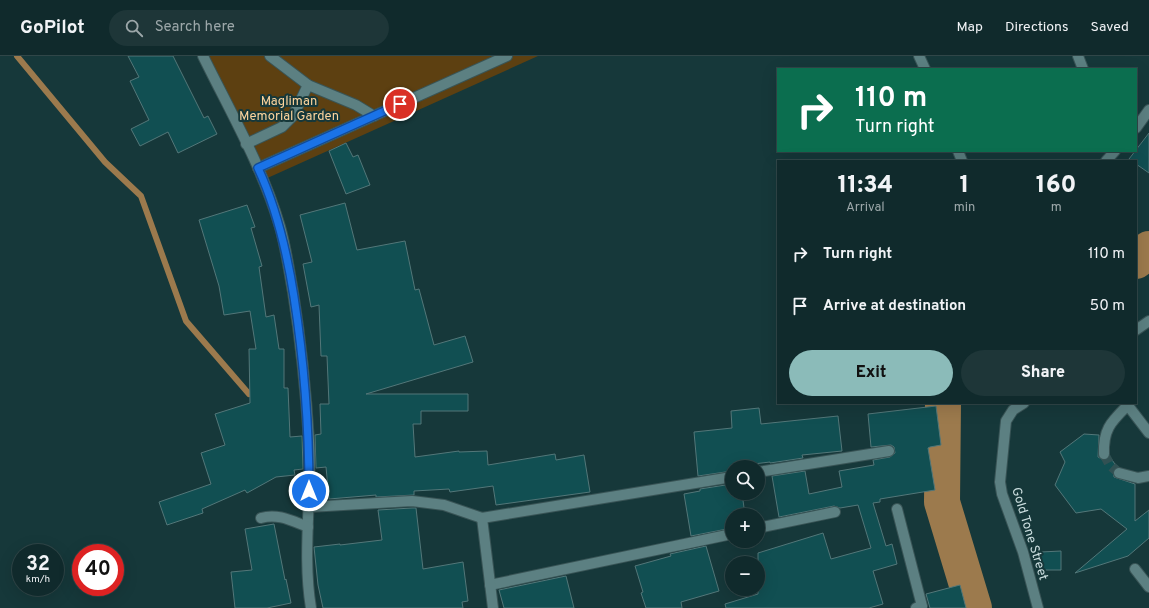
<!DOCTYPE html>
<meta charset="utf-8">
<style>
:root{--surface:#102a2c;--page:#1e3638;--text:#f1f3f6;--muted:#9ca7a9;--line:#304648;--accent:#8bbbb9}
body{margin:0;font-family:Overpass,sans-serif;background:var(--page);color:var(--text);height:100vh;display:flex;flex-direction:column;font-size:15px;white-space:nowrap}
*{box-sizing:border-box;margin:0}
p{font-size:13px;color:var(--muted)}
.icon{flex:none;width:22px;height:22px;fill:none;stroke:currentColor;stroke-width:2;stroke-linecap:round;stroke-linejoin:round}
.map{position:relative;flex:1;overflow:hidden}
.side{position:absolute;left:777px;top:104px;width:360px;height:244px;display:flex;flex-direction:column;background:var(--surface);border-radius:0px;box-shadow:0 4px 16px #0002,0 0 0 1px var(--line)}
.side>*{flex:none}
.hud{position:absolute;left:777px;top:12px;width:360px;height:84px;border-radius:0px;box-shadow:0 4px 16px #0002,0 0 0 1px var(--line);background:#0b6e4f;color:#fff;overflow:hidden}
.buttons{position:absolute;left:725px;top:404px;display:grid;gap:8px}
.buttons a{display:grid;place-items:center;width:40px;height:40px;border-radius:50%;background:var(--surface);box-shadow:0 4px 16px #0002,0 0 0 1px var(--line);font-size:20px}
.speed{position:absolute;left:12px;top:488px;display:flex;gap:8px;font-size:20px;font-weight:700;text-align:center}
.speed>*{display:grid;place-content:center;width:52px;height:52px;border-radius:50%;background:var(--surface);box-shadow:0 4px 16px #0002,0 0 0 1px var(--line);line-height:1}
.speed small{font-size:10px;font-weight:400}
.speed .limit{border:6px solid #d22;background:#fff;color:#111}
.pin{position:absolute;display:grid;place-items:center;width:34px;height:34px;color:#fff;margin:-17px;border:2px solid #fff;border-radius:50%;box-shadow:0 1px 4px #0007}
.me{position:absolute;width:44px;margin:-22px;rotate:0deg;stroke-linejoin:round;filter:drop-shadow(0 0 3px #0008)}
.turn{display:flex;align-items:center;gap:14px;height:84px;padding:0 12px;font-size:18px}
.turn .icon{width:52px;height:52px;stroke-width:2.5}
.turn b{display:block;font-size:28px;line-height:34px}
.eta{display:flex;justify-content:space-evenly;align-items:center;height:68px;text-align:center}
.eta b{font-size:24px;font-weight:800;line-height:28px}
.button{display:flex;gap:8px;margin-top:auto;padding:8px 12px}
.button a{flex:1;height:46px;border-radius:24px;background:var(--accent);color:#111;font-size:16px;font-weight:800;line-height:46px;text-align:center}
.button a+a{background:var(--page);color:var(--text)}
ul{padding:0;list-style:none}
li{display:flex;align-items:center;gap:12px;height:52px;padding:0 12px}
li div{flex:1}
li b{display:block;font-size:15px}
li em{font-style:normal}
header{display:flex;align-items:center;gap:24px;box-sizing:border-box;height:56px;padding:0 20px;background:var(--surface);border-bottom:1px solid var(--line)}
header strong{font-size:19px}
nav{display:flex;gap:22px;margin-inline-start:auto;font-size:14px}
.search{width:280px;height:36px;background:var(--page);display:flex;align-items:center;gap:10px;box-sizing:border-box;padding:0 14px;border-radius:22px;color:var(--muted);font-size:15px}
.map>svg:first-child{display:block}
</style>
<header>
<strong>GoPilot</strong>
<div class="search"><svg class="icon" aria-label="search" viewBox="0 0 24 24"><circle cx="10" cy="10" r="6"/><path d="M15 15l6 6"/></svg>Search here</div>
<nav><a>Map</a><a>Directions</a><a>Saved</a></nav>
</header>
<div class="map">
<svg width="1149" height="552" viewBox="0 0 1149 552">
<rect width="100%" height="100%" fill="#16383a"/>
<polygon fill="#5d4011" points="203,0 538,0 263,124"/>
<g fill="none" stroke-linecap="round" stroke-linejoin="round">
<polyline stroke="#9c7a4d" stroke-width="6" points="17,0 105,106 141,140 186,265 249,338"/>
<g stroke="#9c7a4d" stroke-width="36">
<polyline points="1136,205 1141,201 1149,193"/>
<polyline points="943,347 942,446 974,552"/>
</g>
</g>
<g fill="#114f52" stroke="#537779">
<polygon points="128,0 173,0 204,62 208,60 217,78 178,97 168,76 140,90 131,73 149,64 130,25 139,21"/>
<polygon points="1149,77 1149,117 1136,108 1136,105 1132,105 1129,103"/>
<polygon points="346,87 353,101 358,99 370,129 346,138 329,95"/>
<polygon points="345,147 357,194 405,185 415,234 419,233 434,289 465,280 473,306 366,338 468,338 468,355 421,355 421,368 413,368 415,401 459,395 459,396 487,395 488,409 555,398 556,404 584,399 590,436 496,449 493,430 450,436 449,433 414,435 414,439 376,441 376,439 329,443 326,411 316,412 315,379 321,378 320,348 329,348 327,300 321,300 319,249 311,251 303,208 312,206 300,159"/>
<polygon points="247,149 255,171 251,172 262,210 259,211 266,261 274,259 279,293 284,293 284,332 288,332 290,381 302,380 303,413 294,414 295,419 276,421 247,437 245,434 202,453 203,457 167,469 159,446 211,428 201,397 225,389 215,358 250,347 249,293 256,293 250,255 224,259 219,230 199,164"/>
<polygon points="936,350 941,389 930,391 928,392 935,434 880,443 880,446 873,447 886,490 892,488 897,508 873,515 883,548 869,552 726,552 725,548 758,538 758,497 823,477 831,503 871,492 858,449 840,452 834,450 779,461 772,420 805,415 809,438 842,431 839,415 874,409 873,404 890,401 895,397 894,391 891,389 871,391 868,358"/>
<polygon points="759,352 761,368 838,360 842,395 802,399 803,402 770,407 770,406 737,410 737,411 732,411 732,415 698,420 694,376 732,372 731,355"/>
<polygon points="1084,378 1099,379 1098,401 1104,404 1107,404 1110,401 1117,411 1113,415 1114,421 1135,428 1135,465 1149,454 1149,482 1128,500 1075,517 1127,473 1101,453 1076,457 1055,429 1065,406 1060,396"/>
<polygon points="732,428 732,437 742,437 745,459 732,459 732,472 691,480 684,438 700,435 700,433"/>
<polygon points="412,452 416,452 423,513 463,506 468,545 462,546 463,552 323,552 318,529 314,491 340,488 340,489 382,484 378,454"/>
<polygon points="274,468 285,524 286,523 291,547 267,552 235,552 231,516 252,514 245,473"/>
<polygon points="706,490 719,535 681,546 682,552 646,552 641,537 643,536 635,510 671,500 670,498"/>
<polygon points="1061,495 1061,514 1041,514 1041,496"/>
<polygon points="566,520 574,552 504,552 499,534"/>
<polygon points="960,529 966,552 930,552 926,538"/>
</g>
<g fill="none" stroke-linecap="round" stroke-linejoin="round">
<polyline stroke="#315153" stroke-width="10" stroke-dasharray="10 5" stroke-linecap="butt" points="1104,398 1110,409 1119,417"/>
<defs>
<g id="minor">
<path d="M203,0C230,55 263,112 280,171C286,192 289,214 293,236C301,286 306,336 309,386C312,441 302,498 311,552"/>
<polyline points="270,0 308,29 356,49 374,60"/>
<polyline points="919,0 925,13"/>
<polyline points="1078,0 1083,13"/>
<polyline points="1136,72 1149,54"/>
<polyline points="246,88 282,71 293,60 308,29"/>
<polyline points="958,95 962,105"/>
<polyline points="1106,105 1115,95"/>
<polyline points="258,112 507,0"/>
<polyline points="1136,274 1149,265"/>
<polyline points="1024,347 1013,354 1006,365 1000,426 1002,438 1023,496 1038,552"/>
<polyline points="1126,347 1149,377"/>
<path d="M1104,398C1103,373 1111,366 1128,349"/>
<polyline points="758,416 889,395"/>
<polyline points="1119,417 1138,422 1149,420"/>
<polyline points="309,451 412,445 444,449 482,462"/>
<polyline points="897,453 922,550 916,552"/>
<path d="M261,462C278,457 292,465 308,471"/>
<polyline points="758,472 835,456"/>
<polyline points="1135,513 1149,531"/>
<polyline points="490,529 732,478"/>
<polyline points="493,552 482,462 732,421"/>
</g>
</defs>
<use href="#minor" stroke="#395456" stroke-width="12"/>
<use href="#minor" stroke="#5c8082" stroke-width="10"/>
</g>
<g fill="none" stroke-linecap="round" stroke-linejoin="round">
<defs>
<path id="route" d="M309,435C309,370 304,305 294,241C287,196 277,153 258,112L400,48"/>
</defs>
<use href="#route" stroke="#114b97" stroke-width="10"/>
<use href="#route" stroke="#1a73e8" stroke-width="7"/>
</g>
<g text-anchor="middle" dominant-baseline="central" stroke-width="4" stroke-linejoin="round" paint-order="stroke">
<g font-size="13" fill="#fdd49d" stroke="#16383a">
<text x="289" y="46">Magliman<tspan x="289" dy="15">Memorial Garden</tspan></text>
</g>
<g font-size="13" fill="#cbdedf" stroke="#16383a">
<text transform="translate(1029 478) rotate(73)">Gold Tone Street</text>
</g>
</g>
</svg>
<div class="buttons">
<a><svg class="icon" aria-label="search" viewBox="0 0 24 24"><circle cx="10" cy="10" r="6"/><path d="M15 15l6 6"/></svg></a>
<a>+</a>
<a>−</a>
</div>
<div class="speed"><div>32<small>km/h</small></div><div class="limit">40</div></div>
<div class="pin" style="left:400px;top:48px;background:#d93025"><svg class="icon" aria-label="arrive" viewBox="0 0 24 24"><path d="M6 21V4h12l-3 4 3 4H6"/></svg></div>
<svg class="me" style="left:309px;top:435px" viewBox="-20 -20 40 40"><circle r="17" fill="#1a73e8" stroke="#fff" stroke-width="3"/><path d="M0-11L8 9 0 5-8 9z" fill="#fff"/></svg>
<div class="hud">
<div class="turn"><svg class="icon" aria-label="right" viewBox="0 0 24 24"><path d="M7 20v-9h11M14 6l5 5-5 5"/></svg><div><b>110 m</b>Turn right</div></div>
</div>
<section class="side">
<div class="eta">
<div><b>11:34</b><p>Arrival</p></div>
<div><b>1</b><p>min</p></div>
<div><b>160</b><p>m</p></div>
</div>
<ul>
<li><svg class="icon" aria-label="right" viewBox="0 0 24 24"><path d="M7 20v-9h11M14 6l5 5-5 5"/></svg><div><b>Turn right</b></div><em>110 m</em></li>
<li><svg class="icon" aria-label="arrive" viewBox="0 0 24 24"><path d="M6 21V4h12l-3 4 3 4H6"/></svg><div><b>Arrive at destination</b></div><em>50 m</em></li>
</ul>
<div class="button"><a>Exit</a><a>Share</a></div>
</section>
</div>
